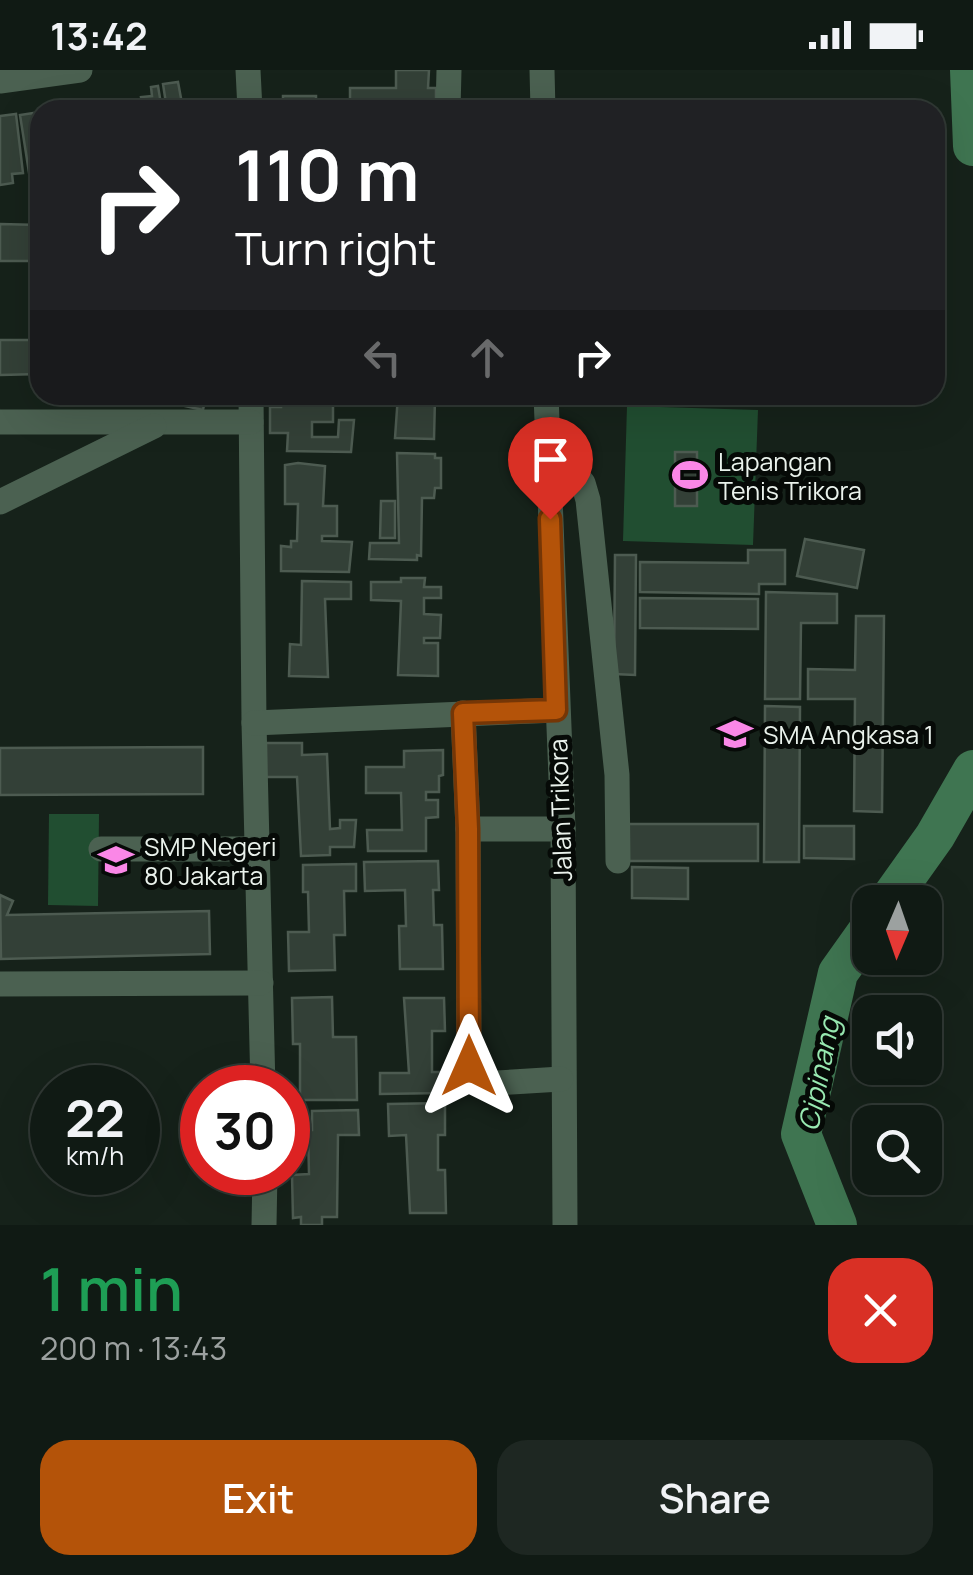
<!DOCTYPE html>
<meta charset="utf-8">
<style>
:root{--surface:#101a14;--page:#1e2722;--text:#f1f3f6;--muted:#9ca1a0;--line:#303834;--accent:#b45309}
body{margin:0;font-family:Manrope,sans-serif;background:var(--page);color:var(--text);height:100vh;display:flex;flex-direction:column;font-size:38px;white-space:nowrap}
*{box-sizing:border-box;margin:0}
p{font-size:32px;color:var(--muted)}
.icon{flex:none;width:55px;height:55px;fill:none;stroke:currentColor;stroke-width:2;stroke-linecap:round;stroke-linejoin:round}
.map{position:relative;height:1155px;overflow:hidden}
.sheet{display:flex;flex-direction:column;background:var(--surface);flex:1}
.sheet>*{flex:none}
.top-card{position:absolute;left:30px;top:30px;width:915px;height:305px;border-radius:30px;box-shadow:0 10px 40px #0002,0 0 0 2px var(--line);background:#202124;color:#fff;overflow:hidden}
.needle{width:65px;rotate:182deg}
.controls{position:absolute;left:852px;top:815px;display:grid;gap:20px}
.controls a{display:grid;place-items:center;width:90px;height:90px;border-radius:20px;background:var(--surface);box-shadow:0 10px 40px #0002,0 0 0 2px var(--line);font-size:50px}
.speed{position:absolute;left:30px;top:995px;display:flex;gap:20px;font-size:50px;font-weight:700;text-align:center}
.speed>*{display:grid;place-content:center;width:130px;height:130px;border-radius:50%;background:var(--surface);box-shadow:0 10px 40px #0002,0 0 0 2px var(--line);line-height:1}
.speed small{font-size:25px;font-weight:400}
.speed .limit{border:15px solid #d22;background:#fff;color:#111}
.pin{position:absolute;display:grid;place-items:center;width:85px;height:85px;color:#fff;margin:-102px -42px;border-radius:50% 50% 50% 0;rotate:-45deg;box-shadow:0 0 10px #0007}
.pin .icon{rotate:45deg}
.me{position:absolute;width:110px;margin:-55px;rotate:0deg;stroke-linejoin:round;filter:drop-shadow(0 0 8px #0008)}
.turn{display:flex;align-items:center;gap:35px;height:210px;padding:0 40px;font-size:45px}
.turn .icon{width:130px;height:130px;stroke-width:2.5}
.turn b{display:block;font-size:70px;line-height:85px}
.lanes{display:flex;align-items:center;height:95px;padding:0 40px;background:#0003;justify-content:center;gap:50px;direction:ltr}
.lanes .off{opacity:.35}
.round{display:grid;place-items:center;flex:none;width:105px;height:105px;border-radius:30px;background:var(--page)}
.overview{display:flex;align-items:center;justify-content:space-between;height:170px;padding:0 40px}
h1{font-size:60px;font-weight:600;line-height:75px;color:#1e9e55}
.cta{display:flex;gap:20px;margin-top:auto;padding:20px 40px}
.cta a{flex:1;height:115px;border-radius:30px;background:var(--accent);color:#fff;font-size:40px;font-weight:600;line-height:115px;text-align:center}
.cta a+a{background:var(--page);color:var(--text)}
.status{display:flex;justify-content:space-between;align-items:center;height:70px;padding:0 50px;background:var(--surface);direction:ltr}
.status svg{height:28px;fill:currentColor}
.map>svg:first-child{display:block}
</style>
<div class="status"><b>13:42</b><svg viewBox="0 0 49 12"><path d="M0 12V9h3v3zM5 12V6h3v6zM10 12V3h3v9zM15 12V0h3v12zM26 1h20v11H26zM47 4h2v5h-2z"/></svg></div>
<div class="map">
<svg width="973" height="1155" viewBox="0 0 973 1155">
<rect width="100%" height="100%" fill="#16221a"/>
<g fill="#214e31">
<polygon points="627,336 758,340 753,475 623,471"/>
<polygon points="49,744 99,744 98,836 48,835"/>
</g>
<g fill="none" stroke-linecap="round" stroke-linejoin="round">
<g stroke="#3f7551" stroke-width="40">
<polyline points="970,0 973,76"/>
<polyline points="888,832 935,766 973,700"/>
<polyline points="837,1155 801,1064 838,903 870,858"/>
</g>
</g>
<g fill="#334037" stroke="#4d5b51" stroke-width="2.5">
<polygon points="396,0 429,0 428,18 436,18 436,40 350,40 350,18 396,18"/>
<polygon points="178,12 183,39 207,35 207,40 167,40 163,14"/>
<polygon points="158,16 162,40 143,40 141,27 152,26 151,17"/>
<rect x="283" y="26" width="33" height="14"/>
<polygon points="40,42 40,107 30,109 20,45"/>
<polygon points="16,44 23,103 12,104 13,113 0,115 0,46"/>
<polygon points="0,154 40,155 40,191 0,191"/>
<polygon points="0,270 40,270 40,304 0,305"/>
<polygon points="178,325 206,325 203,340 176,334"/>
<polygon points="281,325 333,325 333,352 312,352 312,367 338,367 339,350 354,350 351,382 287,381 288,363 270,363 270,337 281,337"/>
<polygon points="398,325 435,328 434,369 395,368"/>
<rect x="675" y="382" width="22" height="54"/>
<polygon points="397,383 435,384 435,388 441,388 441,418 435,418 434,428 422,428 421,486 417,485 417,490 369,489 370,473 399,473"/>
<polygon points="298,393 325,396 323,436 337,436 337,466 322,466 322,471 352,472 349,502 281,501 281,476 291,477 291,471 297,471 298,434 285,434 285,395"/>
<polygon points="381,431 395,431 395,468 380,468"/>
<polygon points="805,469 864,480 857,518 797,506"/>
<polygon points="748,480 785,480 785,514 759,514 759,524 640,522 640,492 748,493"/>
<polygon points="615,485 636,485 635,605 614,604"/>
<polygon points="401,508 425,508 424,517 441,517 441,528 424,528 424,544 441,545 440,568 424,568 424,573 438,573 438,606 398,605 401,531 371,530 371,512 401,512"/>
<polygon points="302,511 351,512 351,529 325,529 328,607 289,606 290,574 301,575"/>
<polygon points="766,522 837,524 837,553 801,553 800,629 765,629"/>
<polygon points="640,528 758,529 758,559 640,558"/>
<polygon points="856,546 884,546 882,742 854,741 855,629 808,629 808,599 855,600"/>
<polygon points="765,636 800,637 799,792 764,792"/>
<polygon points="266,673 302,673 302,685 327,684 330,759 340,758 340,750 356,750 354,777 330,777 330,785 301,786 297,707 266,707"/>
<polygon points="203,677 203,724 0,725 0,678"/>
<polygon points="443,680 443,705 439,706 439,722 426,722 426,730 438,730 438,747 426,748 426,781 368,781 367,760 402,760 401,723 366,723 366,697 404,697 404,681"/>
<polygon points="628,754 758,754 758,791 627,791"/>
<polygon points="804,756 854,756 854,789 804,788"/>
<polygon points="438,791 439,820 433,820 434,855 442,855 443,899 400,899 399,856 406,856 405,820 365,821 364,792"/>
<polygon points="356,794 356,821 344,821 345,865 334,865 335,900 289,901 288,862 309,862 308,822 303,822 303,795"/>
<polygon points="632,797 688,798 688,829 632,828"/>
<polygon points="0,825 13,831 7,845 209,841 210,884 1,889"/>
<polygon points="332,927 333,967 356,967 357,1030 300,1030 300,974 293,974 292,928"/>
<polygon points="404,928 444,928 445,961 432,961 432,1002 444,1002 444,1023 380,1024 380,1003 409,1003"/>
<polygon points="925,951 937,952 932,1010 901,1008 902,998 925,998"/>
<polygon points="445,1033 445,1065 438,1065 438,1100 445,1100 446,1143 410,1143 406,1065 389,1066 388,1034"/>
<polygon points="358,1040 359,1065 338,1065 337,1147 322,1147 322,1155 301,1155 301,1147 293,1148 292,1105 309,1104 308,1060 312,1060 312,1041"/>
</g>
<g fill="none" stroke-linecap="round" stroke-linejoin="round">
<g stroke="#4b6151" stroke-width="25">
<polyline points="248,0 250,40"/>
<polyline points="542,0 543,40"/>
<polyline points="0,11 80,0"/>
<polyline points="448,40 449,0"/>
<polyline points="251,325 254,653 263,1018"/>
<polyline points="546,325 563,759 565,1155"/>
<polyline points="0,352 251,352"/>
<polyline points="548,372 583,413 588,430 617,705 618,791"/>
<polyline points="0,432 154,356"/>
<polyline points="463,643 468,759 469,1001 474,1009 497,1013 561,1009"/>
<polyline points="254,653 557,640"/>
<polyline points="468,759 563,759"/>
<polyline points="101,779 258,779"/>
<polyline points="0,914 261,913"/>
<polyline points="264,1155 265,1102"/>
</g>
</g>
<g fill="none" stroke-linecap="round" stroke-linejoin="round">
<defs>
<polyline id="route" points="469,996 468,759 463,643 556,640 550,449"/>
</defs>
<use href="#route" stroke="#753606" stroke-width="25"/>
<use href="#route" stroke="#b45309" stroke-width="18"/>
</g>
<defs>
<symbol id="stadium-bare" viewBox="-9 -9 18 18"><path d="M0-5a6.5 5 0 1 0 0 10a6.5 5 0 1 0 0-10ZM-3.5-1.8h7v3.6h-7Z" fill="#fa87e7" stroke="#060a07" stroke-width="2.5" paint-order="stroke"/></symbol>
<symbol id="school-bare" viewBox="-9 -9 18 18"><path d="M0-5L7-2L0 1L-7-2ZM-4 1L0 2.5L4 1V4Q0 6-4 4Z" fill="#fa87e7" stroke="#060a07" stroke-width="2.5" paint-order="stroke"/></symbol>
</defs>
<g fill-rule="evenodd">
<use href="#stadium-bare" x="665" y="380" width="50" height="50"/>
<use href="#school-bare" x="710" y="639" width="50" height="50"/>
<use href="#school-bare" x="91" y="765" width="50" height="50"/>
</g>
<g text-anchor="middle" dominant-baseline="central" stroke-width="10" stroke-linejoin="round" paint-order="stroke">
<g font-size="25" fill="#eaf2ec" stroke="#060a07" text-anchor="start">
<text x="718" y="391">Lapangan<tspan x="718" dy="29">Tenis Trikora</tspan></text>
<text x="763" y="664">SMA Angkasa 1</text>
<text x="144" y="776">SMP Negeri<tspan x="144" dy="29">80 Jakarta</tspan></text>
</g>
<g font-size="25" fill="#eaf2ec" stroke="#060a07">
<text transform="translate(560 740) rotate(-92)">Jalan Trikora</text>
</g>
<g font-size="28" font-style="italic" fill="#99eab2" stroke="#060a07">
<text transform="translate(818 1004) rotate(-79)">Cipinang</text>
</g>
</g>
</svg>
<div class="controls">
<a><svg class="needle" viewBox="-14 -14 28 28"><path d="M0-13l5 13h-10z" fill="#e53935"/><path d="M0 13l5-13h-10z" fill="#9ca1a0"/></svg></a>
<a><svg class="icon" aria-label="sound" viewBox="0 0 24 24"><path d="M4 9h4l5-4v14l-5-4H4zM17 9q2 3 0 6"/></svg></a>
<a><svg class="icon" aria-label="search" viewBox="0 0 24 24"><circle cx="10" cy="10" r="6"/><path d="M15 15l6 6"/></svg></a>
</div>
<div class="speed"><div>22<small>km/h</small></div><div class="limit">30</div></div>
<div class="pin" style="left:550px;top:449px;background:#d93025"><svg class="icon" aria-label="arrive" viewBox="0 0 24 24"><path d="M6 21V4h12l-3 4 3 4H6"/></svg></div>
<svg class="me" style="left:469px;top:996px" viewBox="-20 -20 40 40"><path d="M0-17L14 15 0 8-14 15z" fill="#b45309" stroke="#fff" stroke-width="4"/></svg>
<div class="top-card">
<div class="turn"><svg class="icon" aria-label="right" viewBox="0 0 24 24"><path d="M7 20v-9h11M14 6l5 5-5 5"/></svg><div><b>110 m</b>Turn right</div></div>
<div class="lanes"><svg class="icon off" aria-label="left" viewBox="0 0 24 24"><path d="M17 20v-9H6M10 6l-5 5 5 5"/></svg><svg class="icon off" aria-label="ahead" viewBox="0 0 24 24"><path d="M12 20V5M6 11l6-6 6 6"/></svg><svg class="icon" aria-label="right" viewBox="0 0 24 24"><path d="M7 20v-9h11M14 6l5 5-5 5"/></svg></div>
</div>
</div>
<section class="sheet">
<div class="overview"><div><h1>1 min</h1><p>200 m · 13:43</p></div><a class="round" style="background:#d93025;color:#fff"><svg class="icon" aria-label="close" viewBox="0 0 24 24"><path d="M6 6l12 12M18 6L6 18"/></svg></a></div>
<div class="cta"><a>Exit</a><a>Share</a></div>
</section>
